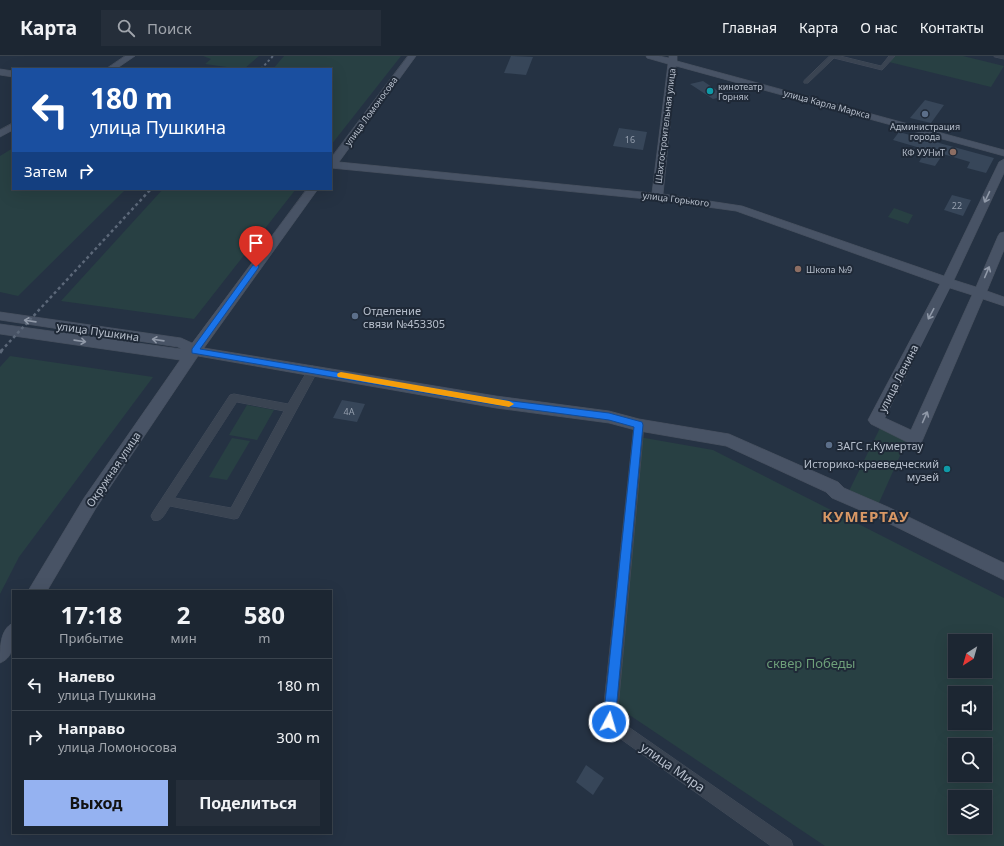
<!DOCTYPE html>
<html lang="ru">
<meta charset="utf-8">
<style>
:root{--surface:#1c2632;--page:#252e3a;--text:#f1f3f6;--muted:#a0a5ac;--line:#3a434d;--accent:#95b2f1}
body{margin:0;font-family:"Noto Sans",sans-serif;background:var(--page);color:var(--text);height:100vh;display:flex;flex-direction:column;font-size:15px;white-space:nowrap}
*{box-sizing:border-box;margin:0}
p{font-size:13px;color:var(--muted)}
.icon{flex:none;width:22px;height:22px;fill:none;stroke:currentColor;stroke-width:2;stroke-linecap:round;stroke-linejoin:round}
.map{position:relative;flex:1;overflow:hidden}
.side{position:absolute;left:12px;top:534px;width:320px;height:244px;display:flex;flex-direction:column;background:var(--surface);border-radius:0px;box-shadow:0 4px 16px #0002,0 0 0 1px var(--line)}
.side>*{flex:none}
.banner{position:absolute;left:12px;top:12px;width:320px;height:122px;border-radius:0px;box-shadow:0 4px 16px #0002,0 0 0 1px var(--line);background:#1a4fa0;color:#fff;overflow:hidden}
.needle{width:26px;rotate:217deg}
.buttons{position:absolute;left:948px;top:578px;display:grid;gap:8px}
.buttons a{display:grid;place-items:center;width:44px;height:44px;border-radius:0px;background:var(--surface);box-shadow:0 4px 16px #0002,0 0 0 1px var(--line);font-size:20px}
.pin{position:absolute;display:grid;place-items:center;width:34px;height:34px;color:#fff;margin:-41px -17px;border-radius:50% 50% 50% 0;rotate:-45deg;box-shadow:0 0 4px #0007}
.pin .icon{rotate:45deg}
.me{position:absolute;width:44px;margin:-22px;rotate:6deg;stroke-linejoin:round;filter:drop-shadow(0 0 3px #0008)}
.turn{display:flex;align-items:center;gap:14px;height:84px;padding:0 12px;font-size:18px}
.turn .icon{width:52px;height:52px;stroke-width:2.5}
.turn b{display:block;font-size:28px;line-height:34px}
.then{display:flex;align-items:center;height:38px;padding:0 12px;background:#0003;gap:8px;font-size:15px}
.eta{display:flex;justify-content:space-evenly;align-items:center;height:68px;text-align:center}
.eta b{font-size:24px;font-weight:700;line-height:28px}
.cta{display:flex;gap:8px;margin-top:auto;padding:8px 12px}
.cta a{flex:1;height:46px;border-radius:0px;background:var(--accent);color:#111;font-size:16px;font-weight:700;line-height:46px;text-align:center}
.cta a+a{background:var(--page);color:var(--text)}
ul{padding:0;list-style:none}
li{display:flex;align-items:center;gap:12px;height:52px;padding:0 12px;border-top:1px solid var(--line)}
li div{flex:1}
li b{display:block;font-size:15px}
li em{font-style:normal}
header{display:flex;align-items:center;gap:24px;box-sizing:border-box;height:56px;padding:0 20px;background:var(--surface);border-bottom:1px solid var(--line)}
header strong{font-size:19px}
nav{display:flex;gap:22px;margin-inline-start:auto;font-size:14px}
.search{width:280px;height:36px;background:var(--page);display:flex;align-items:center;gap:10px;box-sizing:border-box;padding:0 14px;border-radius:0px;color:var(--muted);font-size:15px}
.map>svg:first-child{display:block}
</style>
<header>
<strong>Карта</strong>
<div class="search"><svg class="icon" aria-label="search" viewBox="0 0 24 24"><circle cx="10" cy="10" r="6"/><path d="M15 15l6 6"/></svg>Поиск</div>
<nav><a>Главная</a><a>Карта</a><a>О нас</a><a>Контакты</a></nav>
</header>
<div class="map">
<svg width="1004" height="790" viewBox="0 0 1004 790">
<rect width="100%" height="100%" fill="#253243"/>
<g fill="#284043" fill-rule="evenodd">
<polygon points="203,0 259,0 244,13 241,13 205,8 211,3"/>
<polygon points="284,0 401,0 331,89 331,13 273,13"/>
<polygon points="895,0 963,0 1004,10 991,31 889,6"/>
<polygon points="13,92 13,133 126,133 18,240 0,236 0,100"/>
<polygon points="163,133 296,133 194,263 61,245"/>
<polygon points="894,152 913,159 908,168 888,161"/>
<polygon points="10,300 153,321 19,501 0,538 0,311"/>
<polygon points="247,349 274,354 257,384 229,379"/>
<polygon points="880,372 907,384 878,449 849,435"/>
<path d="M639,381L713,394L1004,542V790H825L613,648ZM955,585H985V615H955ZM955,637H985V667H955ZM955,689H985V719H955ZM955,741H985V771H955Z"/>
<polygon points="232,382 250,385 227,424 209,421"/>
</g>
<g fill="#374659">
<polygon points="511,0 533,1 526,19 504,17"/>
<polygon points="703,25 712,31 726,40 713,43 690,28"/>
<polygon points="925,44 944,49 931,67 910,62"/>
<polygon points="619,72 647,76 643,94 613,90"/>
<polygon points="899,76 994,102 986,117 967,112 970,106 943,98 935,110 919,106 927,94 893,84"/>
<polygon points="952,139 971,144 963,160 944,154"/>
<polygon points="342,344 365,348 357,366 333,362"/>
<polygon points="586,709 604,722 593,739 576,726"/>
</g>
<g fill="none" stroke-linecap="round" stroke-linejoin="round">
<defs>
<g id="street">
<polygon points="830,0 840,0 881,10 889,0 895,0 882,14 834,2 808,27 804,27 804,25"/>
<polygon points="994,0 1004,0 1004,3 995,1"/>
<path d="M313,310L318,314L238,462L234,463L170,450C165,457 162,467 153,464L151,460L153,456L230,339L234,338L288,348L309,312ZM237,346L284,355L231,452L175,442Z"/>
<polygon points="639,365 643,366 644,369 617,663 791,784 793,790 771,790 604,671 602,666 634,369 635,366"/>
</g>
<g id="secondary">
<polygon points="125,0 135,0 116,13 106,13"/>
<path d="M408,0H416L339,106L652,137L668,8L647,2L646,0H659L669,2V0H677V5L1004,94V100L676,10L663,138L742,150L944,220L999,106L1004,103V117L954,224L976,231L998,180L1000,177L1004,176V194L987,235L1004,241V250L983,243L923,383L921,387L915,389L909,387L871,368L868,364L940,228L736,155L657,144L331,112V102ZM950,232L972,239L911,374L885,362Z"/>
<polygon points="0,13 13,15 13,21 0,19"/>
<polygon points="13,67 13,74 0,81 0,74"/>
<polygon points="307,133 318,133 204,292 496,340 609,355 639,363 729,378 838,426 844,432 888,451 1004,507 1004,524 876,461 832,442 826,436 726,390 639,375 609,367 496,352 198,300 96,452 47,535 28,535 84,442 180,304 0,278 0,268 181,293 178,291 0,264 0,256 181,282 192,287"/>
<path d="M13,567C13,582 17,600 0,607C0,591 0,573 13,567Z"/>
</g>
</defs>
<use href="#street" stroke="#444d5b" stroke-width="1"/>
<use href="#secondary" stroke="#444d5b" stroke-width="1"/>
<use href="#street" fill="#3a4452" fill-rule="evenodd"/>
<use href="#secondary" fill="#485365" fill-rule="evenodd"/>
<polyline stroke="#5c6879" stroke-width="2" stroke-dasharray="2.5 2.5" stroke-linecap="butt" points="261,13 273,0"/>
<polyline stroke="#5c6879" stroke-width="2.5" stroke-dasharray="3 3" stroke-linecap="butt" points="1,295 151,133"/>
<polyline stroke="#5c6879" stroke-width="3" stroke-dasharray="4 4" stroke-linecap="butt" points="0,297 2,294"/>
</g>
<defs><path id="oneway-shaft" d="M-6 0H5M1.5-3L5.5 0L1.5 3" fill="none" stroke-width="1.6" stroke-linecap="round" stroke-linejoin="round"/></defs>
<g stroke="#9099a8">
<use href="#oneway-shaft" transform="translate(987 141) rotate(115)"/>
<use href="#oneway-shaft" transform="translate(987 216) rotate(-67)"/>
<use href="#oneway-shaft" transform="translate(931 258) rotate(118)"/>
<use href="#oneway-shaft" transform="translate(30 265) rotate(-172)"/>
<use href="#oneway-shaft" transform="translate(158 284) rotate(-172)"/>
<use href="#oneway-shaft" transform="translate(80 285) rotate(8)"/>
<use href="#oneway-shaft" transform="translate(925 361) rotate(-66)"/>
</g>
<polygon fill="#1a73e8" stroke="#114b97" points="253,209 258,209 259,211 200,293 496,343 609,357 642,366 643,369 615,666 613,670 609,672 605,670 603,666 634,371 609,364 496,349 192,297 192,293"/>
<polygon fill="#f59e0b" points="341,316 509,345 514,348 509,351 338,321 337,319 338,317"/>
<g fill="#0f9aa8" stroke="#1f2937" stroke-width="1.5">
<circle cx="710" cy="35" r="4"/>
<circle cx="947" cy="413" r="4"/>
</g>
<g fill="#5c6f8a" stroke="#1f2937" stroke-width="1.5">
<circle cx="925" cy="58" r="4"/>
<circle cx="355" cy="260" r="4"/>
<circle cx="829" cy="389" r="4"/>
</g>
<g fill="#8d6e63" stroke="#1f2937" stroke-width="1.5">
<circle cx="953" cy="96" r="4"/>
<circle cx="798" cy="213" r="4"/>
</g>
<g text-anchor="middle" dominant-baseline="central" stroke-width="4" stroke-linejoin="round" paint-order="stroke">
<g font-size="9" fill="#b7bfcc" stroke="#1f2937" text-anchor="start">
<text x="718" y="30">кинотеатр<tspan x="718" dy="10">Горняк</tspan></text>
<text x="925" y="70" text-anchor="middle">Администрация<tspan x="925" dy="10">города</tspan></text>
<text x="945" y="96" text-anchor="end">КФ УУНиТ</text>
<text x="806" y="213">Школа №9</text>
</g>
<g font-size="9" fill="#b7bfcc" stroke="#1f2937">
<text transform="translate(827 48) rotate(15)">улица Карла Маркса</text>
<text transform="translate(371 55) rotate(-54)">улица Ломоносова</text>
<text transform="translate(665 70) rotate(-83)">Шахтостроительная улица</text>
<text transform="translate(676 143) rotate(7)">улица Горького</text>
</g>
<g font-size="9" fill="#959fae">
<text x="630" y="83">16</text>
<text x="957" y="149">22</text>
<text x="349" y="355">4А</text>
</g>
<g font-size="11" fill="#b7bfcc" stroke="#1f2937" text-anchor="start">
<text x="363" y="254">Отделение<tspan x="363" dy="13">связи №453305</tspan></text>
<text x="837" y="389">ЗАГС г.Кумертау</text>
<text x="939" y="407" text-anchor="end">Историко-краеведческий<tspan x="939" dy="13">музей</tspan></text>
</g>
<g font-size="11" fill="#b7bfcc" stroke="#1f2937">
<text transform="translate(98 275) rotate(8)">улица Пушкина</text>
<text transform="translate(898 322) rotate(-63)">улица Ленина</text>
<text transform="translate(113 413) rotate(-56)">Окружная улица</text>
</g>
<g font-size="13" fill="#6d9e79" stroke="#1f2937">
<text x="811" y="607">сквер Победы</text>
</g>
<g font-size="13" fill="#b7bfcc" stroke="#1f2937">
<text transform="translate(673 711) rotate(35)">улица Мира</text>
</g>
<g font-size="15" font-weight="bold" letter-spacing="1" fill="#d99865" stroke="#1f2937">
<text x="866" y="460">КУМЕРТАУ</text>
</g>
</g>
</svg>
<div class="buttons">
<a><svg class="needle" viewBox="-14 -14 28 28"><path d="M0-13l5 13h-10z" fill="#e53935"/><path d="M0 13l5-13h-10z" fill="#a0a5ac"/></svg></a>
<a><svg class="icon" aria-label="sound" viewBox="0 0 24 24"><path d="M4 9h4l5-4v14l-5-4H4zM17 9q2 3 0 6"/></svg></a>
<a><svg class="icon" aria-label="search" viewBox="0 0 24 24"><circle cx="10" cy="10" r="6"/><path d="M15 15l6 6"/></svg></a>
<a><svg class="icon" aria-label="layers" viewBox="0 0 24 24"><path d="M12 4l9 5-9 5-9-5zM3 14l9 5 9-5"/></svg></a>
</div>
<div class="pin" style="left:256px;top:211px;background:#d93025"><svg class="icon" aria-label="arrive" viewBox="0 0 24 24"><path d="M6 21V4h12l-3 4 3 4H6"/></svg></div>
<svg class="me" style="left:609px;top:666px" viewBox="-20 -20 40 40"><circle r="17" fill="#1a73e8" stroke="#fff" stroke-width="3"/><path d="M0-11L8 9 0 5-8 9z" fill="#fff"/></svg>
<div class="banner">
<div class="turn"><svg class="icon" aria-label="left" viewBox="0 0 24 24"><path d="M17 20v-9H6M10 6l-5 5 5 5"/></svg><div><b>180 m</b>улица Пушкина</div></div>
<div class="then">Затем<svg class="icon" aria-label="right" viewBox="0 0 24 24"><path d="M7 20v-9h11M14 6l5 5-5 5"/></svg></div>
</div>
<section class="side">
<div class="eta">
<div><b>17:18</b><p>Прибытие</p></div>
<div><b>2</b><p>мин</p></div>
<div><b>580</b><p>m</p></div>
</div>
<ul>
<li><svg class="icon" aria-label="left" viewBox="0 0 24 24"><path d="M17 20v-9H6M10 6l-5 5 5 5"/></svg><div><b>Налево</b><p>улица Пушкина</p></div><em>180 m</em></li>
<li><svg class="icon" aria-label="right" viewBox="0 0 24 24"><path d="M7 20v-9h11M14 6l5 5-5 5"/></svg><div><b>Направо</b><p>улица Ломоносова</p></div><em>300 m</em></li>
</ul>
<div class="cta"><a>Выход</a><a>Поделиться</a></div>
</section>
</div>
